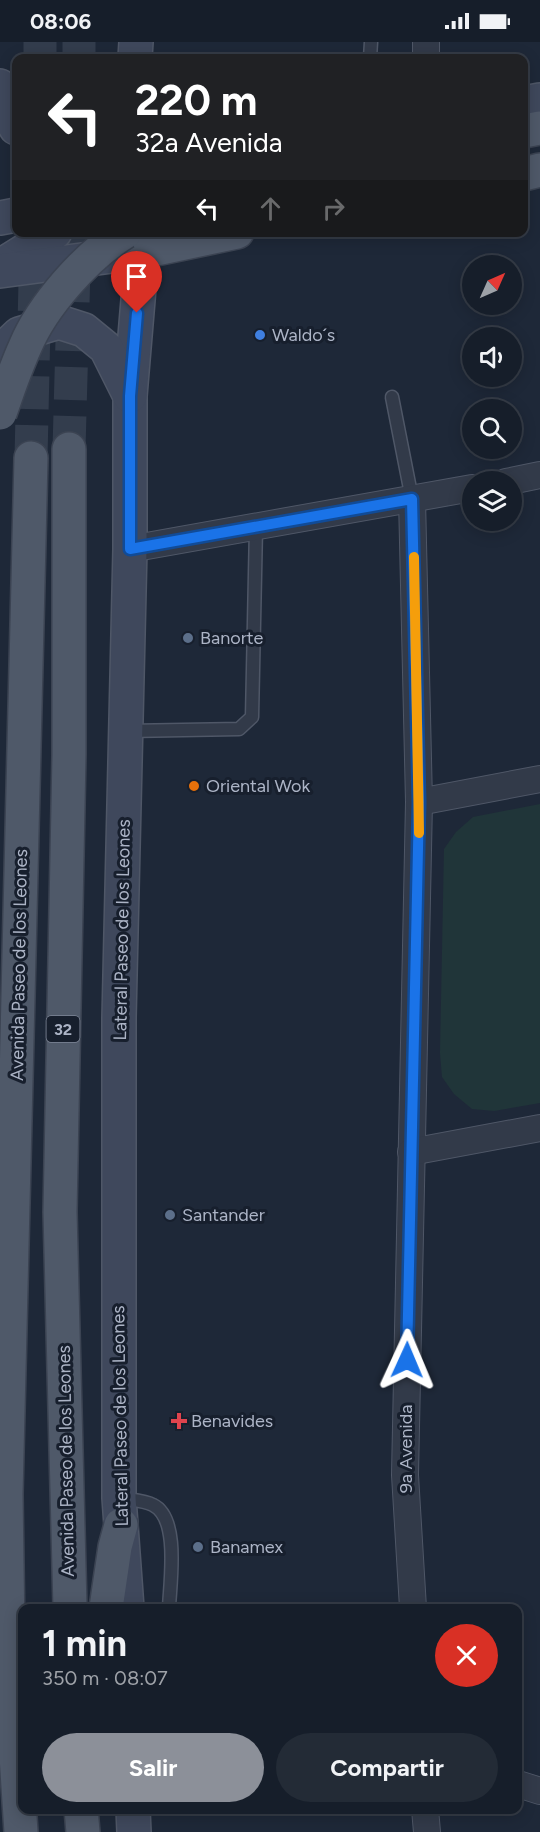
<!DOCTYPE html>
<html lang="es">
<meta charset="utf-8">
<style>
:root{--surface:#161e2a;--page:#232b36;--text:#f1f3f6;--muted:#9ea2a8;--line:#353c47;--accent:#8c9099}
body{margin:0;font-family:Figtree,sans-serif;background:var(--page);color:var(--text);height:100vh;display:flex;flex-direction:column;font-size:22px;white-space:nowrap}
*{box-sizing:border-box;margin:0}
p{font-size:20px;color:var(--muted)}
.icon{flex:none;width:33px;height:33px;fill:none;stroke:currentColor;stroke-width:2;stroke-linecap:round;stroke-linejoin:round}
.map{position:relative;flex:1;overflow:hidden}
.sheet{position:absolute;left:18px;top:1562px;width:504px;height:210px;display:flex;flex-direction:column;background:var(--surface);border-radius:12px;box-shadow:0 3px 15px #0003,0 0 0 2px var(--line)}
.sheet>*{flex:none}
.hud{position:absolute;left:12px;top:12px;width:516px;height:183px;border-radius:12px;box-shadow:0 3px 15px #0003,0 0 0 2px var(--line);background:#202124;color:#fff;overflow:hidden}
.needle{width:39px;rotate:45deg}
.buttons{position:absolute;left:462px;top:213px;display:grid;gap:12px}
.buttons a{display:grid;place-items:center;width:60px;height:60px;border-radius:50%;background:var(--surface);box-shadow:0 3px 15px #0003,0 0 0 2px var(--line);font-size:30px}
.pin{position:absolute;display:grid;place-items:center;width:51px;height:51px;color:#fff;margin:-62px -26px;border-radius:50% 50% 50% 0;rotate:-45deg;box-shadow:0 0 6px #0007}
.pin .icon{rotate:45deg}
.me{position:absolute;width:66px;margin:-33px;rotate:1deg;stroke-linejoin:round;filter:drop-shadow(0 0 4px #0008)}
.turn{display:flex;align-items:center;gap:21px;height:126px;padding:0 24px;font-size:27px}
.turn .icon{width:78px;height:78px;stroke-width:2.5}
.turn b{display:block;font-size:42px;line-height:51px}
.lanes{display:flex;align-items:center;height:57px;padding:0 24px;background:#0003;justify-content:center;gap:30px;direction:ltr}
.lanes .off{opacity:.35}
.round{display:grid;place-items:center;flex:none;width:63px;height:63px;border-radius:32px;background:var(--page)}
.headline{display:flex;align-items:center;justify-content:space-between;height:102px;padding:0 24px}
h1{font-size:36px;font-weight:700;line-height:45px}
.primary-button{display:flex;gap:12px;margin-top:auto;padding:12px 24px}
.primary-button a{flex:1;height:69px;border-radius:36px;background:var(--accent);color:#fff;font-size:24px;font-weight:700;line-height:69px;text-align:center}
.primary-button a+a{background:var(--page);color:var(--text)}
.status{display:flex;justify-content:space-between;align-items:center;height:42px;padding:0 30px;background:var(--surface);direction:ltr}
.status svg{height:16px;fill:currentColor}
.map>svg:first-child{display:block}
</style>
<div class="status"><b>08:06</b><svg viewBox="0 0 49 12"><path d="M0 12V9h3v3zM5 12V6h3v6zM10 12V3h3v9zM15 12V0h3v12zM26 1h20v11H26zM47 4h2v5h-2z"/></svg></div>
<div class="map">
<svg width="540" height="1790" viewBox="0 0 540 1790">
<rect width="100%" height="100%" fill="#1e2838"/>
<polygon fill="#203539" points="540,762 540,1061 494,1069 472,1067 454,1052 442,1035 440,1011 444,807 456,790 473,775"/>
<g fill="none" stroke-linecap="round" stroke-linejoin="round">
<g stroke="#333d4d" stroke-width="33" stroke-dasharray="33 16" stroke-linecap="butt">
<polyline points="40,16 40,0"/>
<polyline points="79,16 79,0"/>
<polyline points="69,407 75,190"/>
<polyline points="31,416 36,195"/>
</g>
<defs>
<g id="lane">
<polyline points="370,16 371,0"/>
<polyline points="392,355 412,457"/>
<polyline points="127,689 239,687 252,675 256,485"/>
<path d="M120,1456C130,1458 144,1458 153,1463C180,1476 170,1540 169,1566"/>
</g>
<g id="street">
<polyline points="426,16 426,0"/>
<polyline points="506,440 540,433"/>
<polyline points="412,457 419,760 405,1433 413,1566"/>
<polyline points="130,507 472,446"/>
<polyline points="419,760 540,737"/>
<polyline points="411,1110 540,1086"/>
<polyline points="518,1742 540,1749"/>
<polyline points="425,1767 427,1790"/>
</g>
<g id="secondary">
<polyline points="135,16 136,0"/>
<polyline points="0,44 6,69 16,86"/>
<polyline points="524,61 540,58"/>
<polyline points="0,176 16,173"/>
<polyline points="2,223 55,190"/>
<polyline points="0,229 142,210 130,354 130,507 119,976 119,1456 127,1566"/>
<polyline points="0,310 19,292 59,280 84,288 106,306 130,354"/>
<polyline points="133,1767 134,1790"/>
</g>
<g id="primary">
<polyline points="524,89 540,86"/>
<polyline points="524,132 540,128"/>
<polyline points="142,210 237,190"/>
<polyline points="69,407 69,713 60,1170 70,1566"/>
<polyline points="106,1566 115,1505 121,1483"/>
<polyline points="81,1767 83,1790"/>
<polyline points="21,1790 8,1592 6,1452 31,416"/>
</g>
</defs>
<use href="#lane" stroke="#4f5767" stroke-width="15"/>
<use href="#street" stroke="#4f5767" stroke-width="28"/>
<use href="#secondary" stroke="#4f5767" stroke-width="36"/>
<use href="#primary" stroke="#3b4352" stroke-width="36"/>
<use href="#lane" stroke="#323a49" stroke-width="12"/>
<use href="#street" stroke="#323a49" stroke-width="26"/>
<use href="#secondary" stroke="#3f485c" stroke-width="33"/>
<use href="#primary" stroke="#4f5969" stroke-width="33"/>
<defs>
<path id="primary-bridge" d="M0,371C8,349 15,327 25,305C42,264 86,214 125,190"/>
</defs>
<use href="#primary-bridge" stroke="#3b4352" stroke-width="36" stroke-linecap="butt"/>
<use href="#primary-bridge" stroke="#4f5969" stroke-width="33"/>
</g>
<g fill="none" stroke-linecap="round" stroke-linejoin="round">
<defs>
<polyline id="route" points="137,271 130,354 130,507 412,457 419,760 407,1318"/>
</defs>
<use href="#route" stroke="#114b97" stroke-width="15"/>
<use href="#route" stroke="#1a73e8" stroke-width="10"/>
<polyline stroke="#f59e0b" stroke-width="10" points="414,515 419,791"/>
</g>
<circle fill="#3f7fe0" stroke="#171f2d" stroke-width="2" cx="260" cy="293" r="6"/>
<g fill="#5c6f8a" stroke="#171f2d" stroke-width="2">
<circle cx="188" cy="596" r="6"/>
<circle cx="170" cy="1173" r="6"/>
<circle cx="198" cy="1505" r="6"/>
</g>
<circle fill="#e8710a" stroke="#171f2d" stroke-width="2" cx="194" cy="744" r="6"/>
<path fill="#e0444e" stroke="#171f2d" stroke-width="2" d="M176 1370h6v6h6v6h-6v6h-6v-6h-6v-6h6z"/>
<g text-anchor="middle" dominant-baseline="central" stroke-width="6" stroke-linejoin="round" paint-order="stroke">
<rect fill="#171f2d" stroke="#7f8798" stroke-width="1.5" x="46.5" y="974" width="33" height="26" rx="4.5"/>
<g font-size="16" font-weight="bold" fill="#acb4c6">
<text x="63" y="987">32</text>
</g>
<g font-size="18" fill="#acb4c6" stroke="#171f2d" text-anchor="start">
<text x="272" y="293">Waldo´s</text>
<text x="200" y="596">Banorte</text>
<text x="206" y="744">Oriental Wok</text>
<text x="182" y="1173">Santander</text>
<text x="191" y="1379">Benavides</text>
<text x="210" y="1505">Banamex</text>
</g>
<g font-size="18" fill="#acb4c6" stroke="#171f2d">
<text transform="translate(122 888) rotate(-89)">Lateral Paseo de los Leones</text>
<text transform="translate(19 923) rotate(-89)">Avenida Paseo de los Leones</text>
<text transform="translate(120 1374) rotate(-91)">Lateral Paseo de los Leones</text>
<text transform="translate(406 1407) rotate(-90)">9a Avenida</text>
<text transform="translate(66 1419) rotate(-91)">Avenida Paseo de los Leones</text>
</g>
</g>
</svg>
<div class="buttons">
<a><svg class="needle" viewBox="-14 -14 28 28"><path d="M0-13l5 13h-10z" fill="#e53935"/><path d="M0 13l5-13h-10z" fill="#9ea2a8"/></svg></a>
<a><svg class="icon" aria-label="sound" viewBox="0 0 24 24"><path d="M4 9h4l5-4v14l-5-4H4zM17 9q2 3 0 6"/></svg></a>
<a><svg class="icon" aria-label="search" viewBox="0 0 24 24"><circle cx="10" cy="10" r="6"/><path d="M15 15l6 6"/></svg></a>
<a><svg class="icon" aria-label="layers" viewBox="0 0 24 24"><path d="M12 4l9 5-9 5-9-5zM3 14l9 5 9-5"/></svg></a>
</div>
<div class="pin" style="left:137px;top:271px;background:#d93025"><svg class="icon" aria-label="arrive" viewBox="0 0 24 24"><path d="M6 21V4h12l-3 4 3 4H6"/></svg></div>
<svg class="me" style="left:407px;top:1318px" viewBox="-20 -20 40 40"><path d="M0-17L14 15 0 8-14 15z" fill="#1a73e8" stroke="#fff" stroke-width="4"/></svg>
<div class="hud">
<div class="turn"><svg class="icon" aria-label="left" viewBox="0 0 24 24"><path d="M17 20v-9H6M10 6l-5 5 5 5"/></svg><div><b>220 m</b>32a Avenida</div></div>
<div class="lanes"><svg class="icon" aria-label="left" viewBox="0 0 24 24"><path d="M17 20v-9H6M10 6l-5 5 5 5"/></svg><svg class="icon off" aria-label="ahead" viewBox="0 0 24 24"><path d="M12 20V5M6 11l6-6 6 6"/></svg><svg class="icon off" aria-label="right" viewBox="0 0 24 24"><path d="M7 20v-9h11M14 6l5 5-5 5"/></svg></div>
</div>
<section class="sheet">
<div class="headline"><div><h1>1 min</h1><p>350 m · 08:07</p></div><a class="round" style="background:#d93025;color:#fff"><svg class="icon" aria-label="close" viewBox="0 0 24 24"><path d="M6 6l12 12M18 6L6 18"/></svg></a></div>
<div class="primary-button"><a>Salir</a><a>Compartir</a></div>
</section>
</div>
